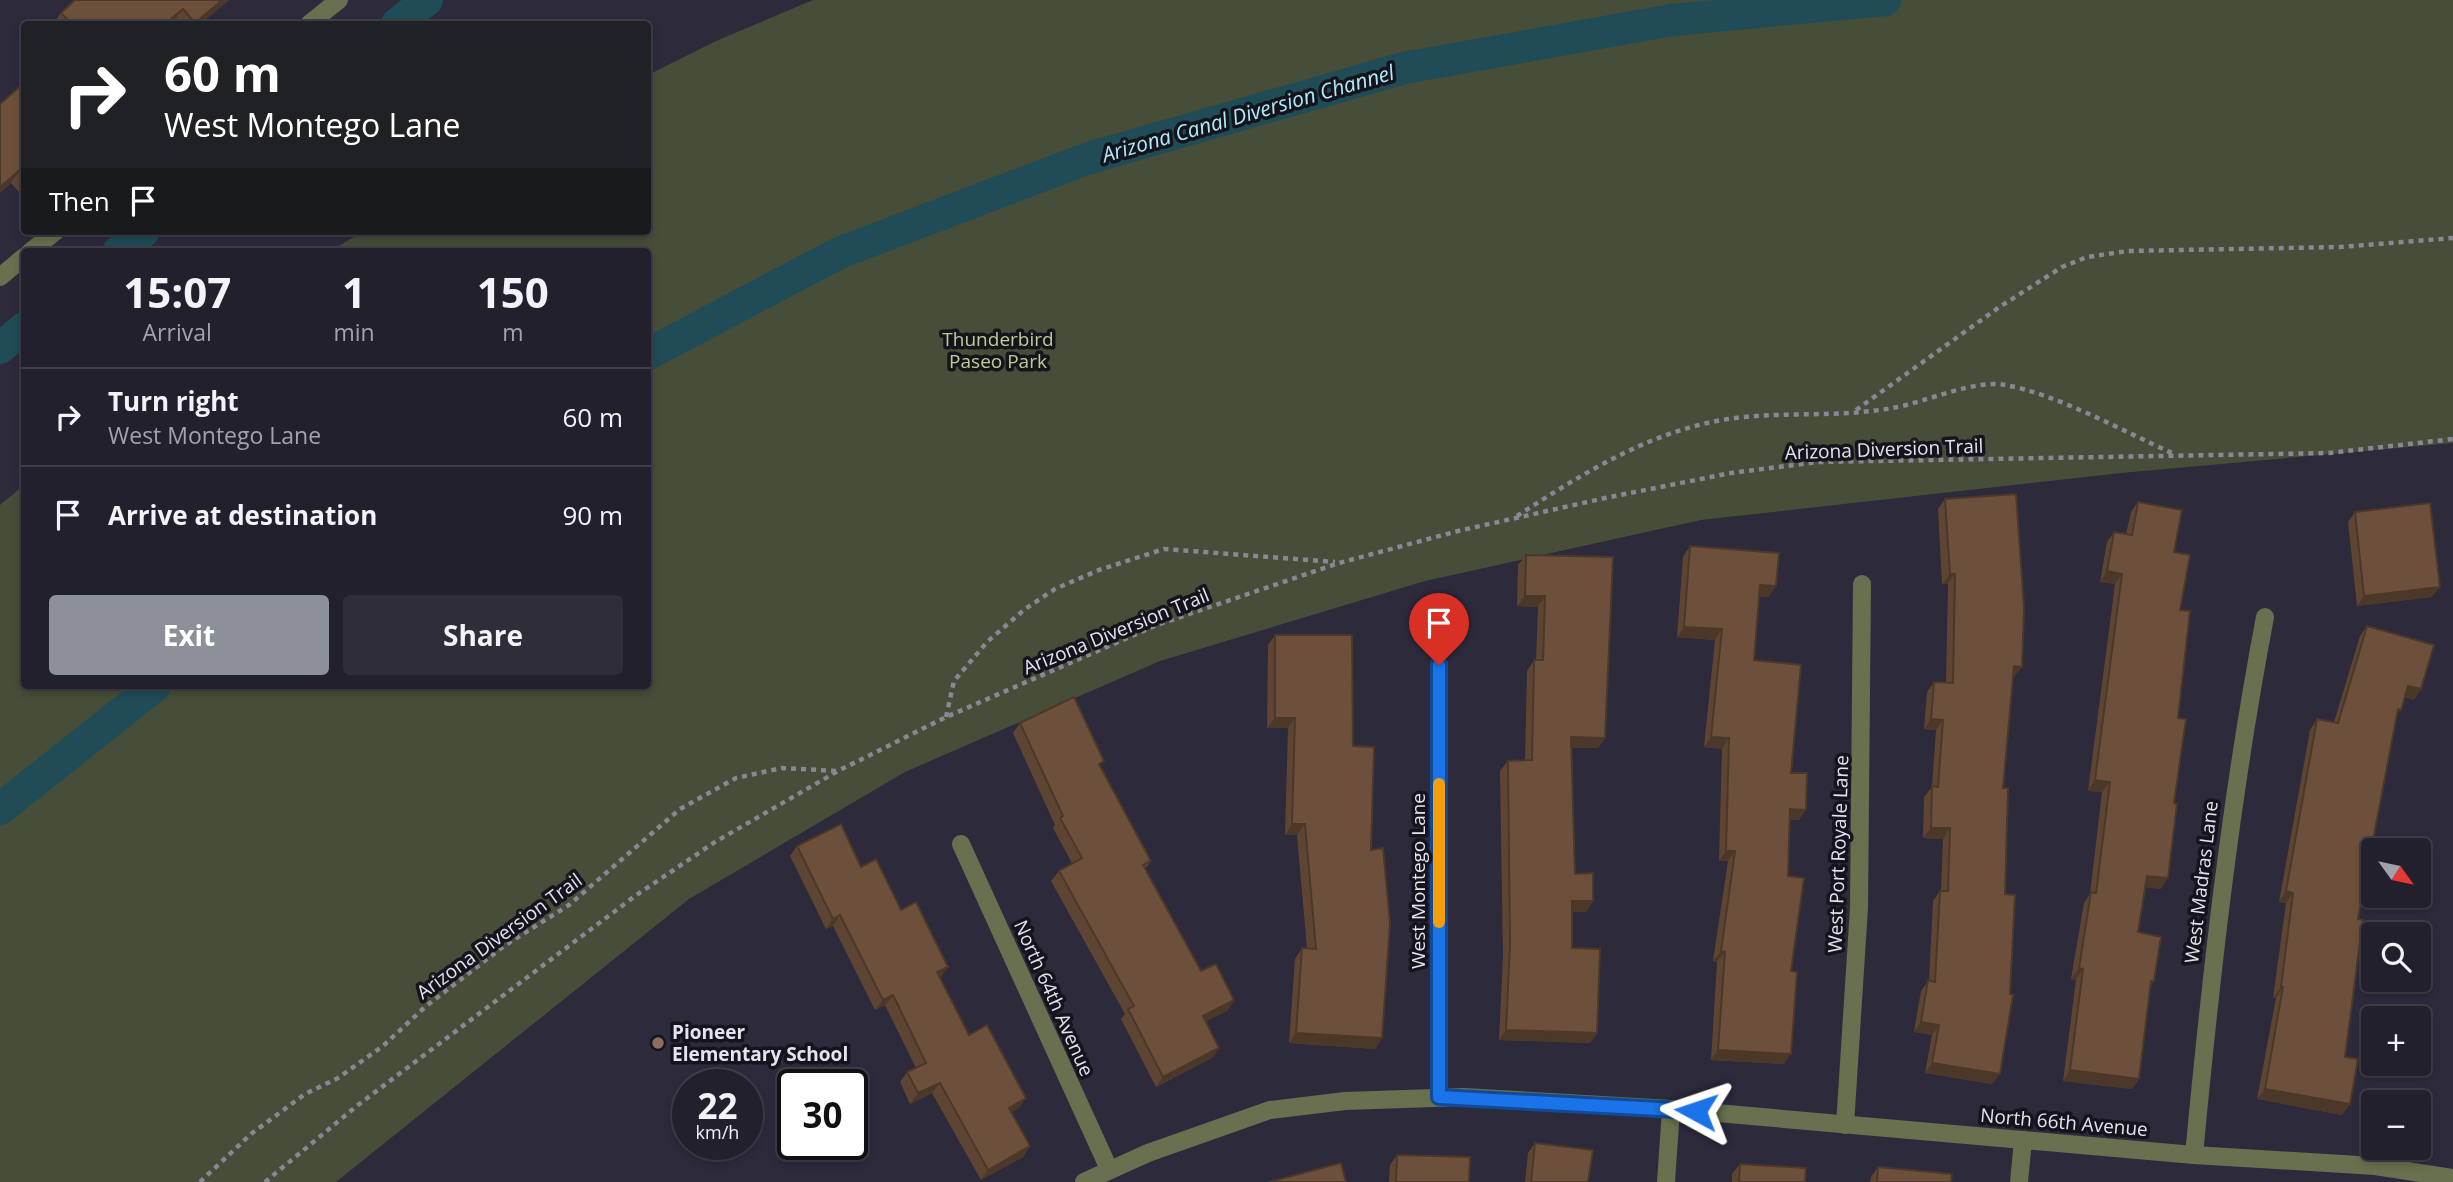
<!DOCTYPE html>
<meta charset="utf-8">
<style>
:root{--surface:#22202d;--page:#2e2d39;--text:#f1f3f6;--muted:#a2a3aa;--line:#3f3e49;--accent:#8c9099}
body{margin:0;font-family:"Open Sans",sans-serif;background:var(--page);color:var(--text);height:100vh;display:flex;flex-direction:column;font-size:26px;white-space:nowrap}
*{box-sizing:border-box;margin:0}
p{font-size:23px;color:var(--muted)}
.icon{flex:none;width:38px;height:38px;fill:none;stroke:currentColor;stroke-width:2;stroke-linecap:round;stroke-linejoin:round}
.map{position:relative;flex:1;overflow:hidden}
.panel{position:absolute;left:21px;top:248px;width:630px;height:441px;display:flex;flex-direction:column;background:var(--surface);border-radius:7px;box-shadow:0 4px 10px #0003,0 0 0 2px var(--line)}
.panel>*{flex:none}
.hud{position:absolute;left:21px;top:21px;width:630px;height:214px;border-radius:7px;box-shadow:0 4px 10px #0003,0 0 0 2px var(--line);background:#202124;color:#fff;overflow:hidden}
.needle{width:46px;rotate:123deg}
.tools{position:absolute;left:2361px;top:838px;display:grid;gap:14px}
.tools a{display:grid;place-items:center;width:70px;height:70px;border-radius:7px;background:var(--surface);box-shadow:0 4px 10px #0003,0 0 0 2px var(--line);font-size:35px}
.speed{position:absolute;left:672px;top:1069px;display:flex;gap:14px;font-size:35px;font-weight:700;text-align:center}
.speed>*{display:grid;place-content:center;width:91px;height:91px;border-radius:50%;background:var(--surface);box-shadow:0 4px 10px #0003,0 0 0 2px var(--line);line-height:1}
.speed small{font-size:18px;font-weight:400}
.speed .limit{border:4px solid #111;border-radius:10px;background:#fff;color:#111}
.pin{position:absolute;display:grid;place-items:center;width:60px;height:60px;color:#fff;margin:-72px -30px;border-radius:50% 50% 50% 0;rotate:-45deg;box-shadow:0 0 7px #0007}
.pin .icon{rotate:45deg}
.me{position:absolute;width:77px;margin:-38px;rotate:275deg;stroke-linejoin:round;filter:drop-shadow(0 0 5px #0008)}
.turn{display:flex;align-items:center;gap:24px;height:147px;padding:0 28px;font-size:32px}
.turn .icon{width:91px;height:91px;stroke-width:2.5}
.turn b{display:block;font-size:49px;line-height:60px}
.then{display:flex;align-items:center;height:66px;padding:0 28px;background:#0003;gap:14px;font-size:26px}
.eta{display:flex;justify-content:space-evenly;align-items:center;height:119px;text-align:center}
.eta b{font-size:42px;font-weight:700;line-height:49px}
.button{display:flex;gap:14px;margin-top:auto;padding:14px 28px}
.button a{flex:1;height:80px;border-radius:7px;background:var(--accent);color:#fff;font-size:28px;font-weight:700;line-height:80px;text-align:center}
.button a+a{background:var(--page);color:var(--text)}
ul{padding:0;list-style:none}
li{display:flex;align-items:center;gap:21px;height:98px;padding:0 28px;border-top:2px solid var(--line)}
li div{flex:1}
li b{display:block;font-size:26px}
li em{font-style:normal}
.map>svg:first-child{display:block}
</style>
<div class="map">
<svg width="2453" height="1182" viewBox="0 0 2453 1182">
<rect width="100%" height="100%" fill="#2d2a3c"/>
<polygon fill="#464d38" points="813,0 2453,0 2453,443 2121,473 1701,520 1425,581 1160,661 905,772 689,899 336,1182 0,1182 0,505 24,485 24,686 648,686 648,252 329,252 364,231 648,231 648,75 716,41"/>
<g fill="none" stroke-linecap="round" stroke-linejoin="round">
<g stroke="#1f4c56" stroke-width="32">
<polyline points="397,24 427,0"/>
<polyline points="118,252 144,231"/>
<polyline points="0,348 24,328"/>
<polyline points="648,354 839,253 1089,158 1404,68 1672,20 1885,0"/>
<polyline points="0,809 155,686"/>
</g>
<g stroke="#898796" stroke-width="4.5" stroke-dasharray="5 5" stroke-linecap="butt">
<polyline points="1856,410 1998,308 2062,267 2087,257 2128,251 2340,247 2453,238"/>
<path d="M1517,516C1582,474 1650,431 1728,419C1781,411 1838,418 1892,408C1924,403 1974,379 2005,385C2054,393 2125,432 2172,453"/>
<polyline points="946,717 954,681 987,642 1025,609 1055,589 1099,570 1164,549 1335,562"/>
<polyline points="200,1182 251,1134 305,1094 338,1078 383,1046 425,1007 504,946 569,905 680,809 736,778 782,768 837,771"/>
<polyline points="265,1182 358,1105 635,896 715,842 838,771 946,717 1157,625 1339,563 1458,531 1605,498 1731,473 1818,462 2329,453 2453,439"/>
</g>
<g stroke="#68704f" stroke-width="18">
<polyline points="309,24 339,0"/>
<polyline points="30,252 56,231"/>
<polyline points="0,277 24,257"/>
<polyline points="961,844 1109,1169"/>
<polyline points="1439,1097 1439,665"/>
<polyline points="1845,1125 1859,908 1862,584"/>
<path d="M2194,1155C2211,974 2231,796 2265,617"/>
<polyline points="1084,1182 1148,1153 1270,1110 1345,1101 1464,1097 1671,1109 2194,1155 2375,1166 2453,1178"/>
<polyline points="1666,1182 1671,1109"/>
<polyline points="2019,1182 2023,1140"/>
</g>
</g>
<g fill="#5e4533">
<polygon points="75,0 229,0 200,24 53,24 61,13"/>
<polygon points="24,83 24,191 21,194 11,183 0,193 0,104"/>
<polygon points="1945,499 2014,677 2013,677 2003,788 1992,1084 1925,1073 1932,1035 1914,1032 1921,991 1929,980 1933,901 1940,891 1941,891 1943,839 1923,838 1924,797 1932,787 1936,730 1924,729 1927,692 1934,682 1946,682 1948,584 1942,584 1938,509"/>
<polygon points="2138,502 2174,552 2180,610 2178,718 2161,889 2145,887 2138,932 2154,981 2151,985 2139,1079 2132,1089 2063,1081 2076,980 2071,979 2084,903 2090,894 2102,792 2088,791 2115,584 2100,582 2107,542 2114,532 2126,534 2131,512"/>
<polygon points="2355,512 2432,597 2357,606 2348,522"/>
<polygon points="1690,546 1769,597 1759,596 1754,660 1791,773 1799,820 1790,820 1788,876 1791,971 1784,1064 1711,1060 1717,962 1713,961 1728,861 1719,861 1722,749 1704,747 1715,640 1677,637 1683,557"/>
<polygon points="1526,555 1613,557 1605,738 1598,748 1572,748 1575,874 1593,901 1586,912 1572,912 1572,948 1597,1033 1590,1043 1499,1040 1503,956 1500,771 1508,761 1525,760 1527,671 1534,660 1536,660 1538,607 1517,606 1518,565"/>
<polygon points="2367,626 2414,700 2405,697 2397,716 2358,919 2345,1057 2342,1115 2257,1099 2276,998 2273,998 2286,903 2279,902 2310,730 2317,719 2334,722 2360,636"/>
<polygon points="1275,635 1353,746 1371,850 1382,1038 1375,1049 1289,1043 1295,959 1302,948 1307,949 1297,835 1285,835 1288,728 1267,728 1268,645"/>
<polygon points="1020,723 1101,766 1151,861 1145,869 1201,971 1234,1000 1227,1011 1206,1021 1212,1058 1156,1087 1121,1019 1125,1014 1051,881 1059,871 1072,863 1053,828 1055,825 1013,733"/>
<polygon points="797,846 861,867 901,910 940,978 969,1035 1019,1108 1011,1112 1030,1146 1023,1157 981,1180 932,1093 910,1104 900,1082 907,1072 916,1068 885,1005 875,1010 833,926 826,929 790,856"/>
<polygon points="1535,1143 1588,1182 1525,1182 1528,1153"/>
<polygon points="1397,1155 1469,1182 1389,1182 1390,1165"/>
<polygon points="1740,1164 1805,1182 1732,1182 1732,1174"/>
<polygon points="1878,1167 1951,1182 1870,1182 1871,1177"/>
</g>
<g fill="#4c3829">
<polygon points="222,0 229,0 200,24 194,24"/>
<polygon points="183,9 171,24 165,24"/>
<polygon points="22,168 11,183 0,193 0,187"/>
<polygon points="2107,571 2122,574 2115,584 2100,582"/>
<polygon points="1950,574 1955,574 1948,584 1942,584"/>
<polygon points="1760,585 1776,586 1769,597 1753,596"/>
<polygon points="2440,587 2432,597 2357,606 2364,596"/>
<polygon points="1525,596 1545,596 1538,607 1517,606"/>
<polygon points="1684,627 1722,629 1715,640 1677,637"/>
<polygon points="2014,666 2022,667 2014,677 2007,677"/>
<polygon points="2408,686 2421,689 2414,700 2401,696"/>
<polygon points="1275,718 1295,718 1288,728 1267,728"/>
<polygon points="1931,719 1943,720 1936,730 1924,729"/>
<polygon points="1571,737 1605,738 1598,748 1564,748"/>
<polygon points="1711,737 1729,738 1722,749 1704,747"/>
<polygon points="2095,780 2110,782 2102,792 2088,791"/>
<polygon points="1790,809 1806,810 1799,820 1783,820"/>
<polygon points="1292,824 1305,824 1297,835 1285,835"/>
<polygon points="1931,828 1950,828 1943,839 1923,838"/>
<polygon points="1726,851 1735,851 1728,861 1719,861"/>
<polygon points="2147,876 2168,878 2161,889 2140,886"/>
<polygon points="2286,891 2293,893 2286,903 2279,902"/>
<polygon points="1572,901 1593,901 1586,912 1565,912"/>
<polygon points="840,915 833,926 826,929 833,919"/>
<polygon points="1721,951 1725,952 1717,962 1713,961"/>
<polygon points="948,967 941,977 930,983 937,972"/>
<polygon points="2079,968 2083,969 2076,980 2071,979"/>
<polygon points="2281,987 2283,987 2276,998 2273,998"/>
<polygon points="893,995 885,1005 875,1010 883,1000"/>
<polygon points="1234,1000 1227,1011 1196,1026 1203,1016"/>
<polygon points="1921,1022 1939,1025 1932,1035 1914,1032"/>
<polygon points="1506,1030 1597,1033 1590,1043 1499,1040"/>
<polygon points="1296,1033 1382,1038 1375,1049 1289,1043"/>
<polygon points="1219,1048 1212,1058 1156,1087 1163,1077"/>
<polygon points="1718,1050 1791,1054 1784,1064 1711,1060"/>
<polygon points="1932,1063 2000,1074 1992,1084 1925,1073"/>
<polygon points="2070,1070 2139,1079 2132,1089 2063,1081"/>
<polygon points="940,1083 932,1093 910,1104 918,1093"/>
<polygon points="2265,1089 2350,1104 2342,1115 2257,1099"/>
<polygon points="1026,1098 1019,1108 1001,1118 1009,1108"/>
<polygon points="1030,1146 1023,1157 981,1180 988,1170"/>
</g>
<g fill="#6d503b" stroke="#4c3829" stroke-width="2">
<polygon points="75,0 222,0 195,23 183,9 165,24 72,24 61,13"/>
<polygon points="24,83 24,171 22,168 0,187 0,104"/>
<polygon points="2016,494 2024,607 2022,667 2014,666 2003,788 2008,788 2005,894 2015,895 2010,994 2013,995 2000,1074 1932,1063 1939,1025 1921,1022 1928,980 1935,982 1940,891 1948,891 1950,828 1931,828 1932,786 1938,787 1943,720 1931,719 1934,682 1953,683 1955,574 1950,574 1945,499"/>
<polygon points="2138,502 2182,510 2174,552 2190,555 2180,610 2190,611 2178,718 2186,719 2174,803 2177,804 2168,878 2147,876 2138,932 2161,937 2154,981 2151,981 2139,1079 2070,1070 2083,969 2079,968 2091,892 2096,893 2110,782 2095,780 2122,574 2107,571 2114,532 2132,535"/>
<polygon points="2430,503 2440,587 2364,596 2355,512"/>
<polygon points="1690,546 1779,553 1776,586 1760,585 1754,660 1801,665 1791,773 1807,773 1806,810 1790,809 1788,876 1804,878 1791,971 1797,972 1791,1054 1718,1050 1725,952 1721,951 1735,851 1726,851 1729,738 1711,737 1722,629 1684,627"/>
<polygon points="1526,555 1613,557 1605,738 1571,737 1575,874 1593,873 1593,901 1572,901 1572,948 1600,949 1597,1033 1506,1030 1510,945 1508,761 1532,760 1534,660 1543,660 1545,596 1525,596"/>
<polygon points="2367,626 2434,645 2421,689 2408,686 2401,710 2398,709 2358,919 2363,920 2345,1057 2358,1059 2350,1104 2265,1089 2283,987 2281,987 2293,893 2286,891 2317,719 2338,723"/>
<polygon points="1275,635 1352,635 1353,746 1374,747 1371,850 1383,848 1390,923 1382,1038 1296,1033 1302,948 1316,949 1305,824 1292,824 1295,718 1275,718"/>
<polygon points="1074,697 1104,761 1099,764 1151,861 1143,865 1201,971 1216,964 1234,1000 1203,1016 1219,1048 1163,1077 1128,1009 1134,1006 1059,871 1082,858 1060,818 1063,816 1020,723"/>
<polygon points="841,824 861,867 876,859 901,910 916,902 948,967 937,972 969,1035 987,1025 1026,1098 1009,1108 1030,1146 988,1170 940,1083 918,1093 907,1072 926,1063 893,995 883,1000 840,915 833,919 797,846"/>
<polygon points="1535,1143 1593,1150 1588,1182 1531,1182"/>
<polygon points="1397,1155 1470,1157 1469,1182 1396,1182"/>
<polygon points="1341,1163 1346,1182 1269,1182"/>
<polygon points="1740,1164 1806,1168 1805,1182 1739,1182"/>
<polygon points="1878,1167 1952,1174 1951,1182 1877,1182"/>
</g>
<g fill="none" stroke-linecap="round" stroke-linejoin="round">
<defs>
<polyline id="route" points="1439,665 1439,1097 1696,1111"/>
</defs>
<use href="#route" stroke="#114b97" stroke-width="18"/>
<use href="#route" stroke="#1a73e8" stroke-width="12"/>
<polyline stroke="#f59e0b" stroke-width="12" points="1439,922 1439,784"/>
</g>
<circle fill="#8d6e63" stroke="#15141c" stroke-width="2.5" cx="658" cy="1043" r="7"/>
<g text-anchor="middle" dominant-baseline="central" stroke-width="7" stroke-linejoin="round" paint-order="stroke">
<g font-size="19" fill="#bbcf94" stroke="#15141c">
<text x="998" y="339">Thunderbird<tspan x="998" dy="22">Paseo Park</tspan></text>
</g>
<g font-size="19" fill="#e4e3ef" stroke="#15141c">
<text transform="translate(1884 449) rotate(-2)">Arizona Diversion Trail</text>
<text transform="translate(1116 631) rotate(-22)">Arizona Diversion Trail</text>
<text transform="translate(1838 854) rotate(-88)">West Port Royale Lane</text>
<text transform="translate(1418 881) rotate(-90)">West Montego Lane</text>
<text transform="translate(2201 882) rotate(-83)">West Madras Lane</text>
<text transform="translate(499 936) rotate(-36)">Arizona Diversion Trail</text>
<text transform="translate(1054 998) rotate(66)">North 64th Avenue</text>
<text transform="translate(2064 1122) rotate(5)">North 66th Avenue</text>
</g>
<g font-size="19" font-weight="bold" fill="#e4e3ef" stroke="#15141c" text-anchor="start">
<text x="672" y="1032">Pioneer<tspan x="672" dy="22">Elementary School</tspan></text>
</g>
<g font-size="21" font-style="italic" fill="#aeebfa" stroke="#15141c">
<text transform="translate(1248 113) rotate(-16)">Arizona Canal Diversion Channel</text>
</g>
</g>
</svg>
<div class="tools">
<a><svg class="needle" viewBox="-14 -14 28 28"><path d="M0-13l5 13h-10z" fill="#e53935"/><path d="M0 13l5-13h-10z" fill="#a2a3aa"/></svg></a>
<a><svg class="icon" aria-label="search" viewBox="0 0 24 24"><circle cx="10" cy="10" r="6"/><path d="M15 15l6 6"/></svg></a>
<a>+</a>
<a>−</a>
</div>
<div class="speed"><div>22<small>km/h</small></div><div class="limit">30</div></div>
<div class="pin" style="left:1439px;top:665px;background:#d93025"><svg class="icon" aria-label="arrive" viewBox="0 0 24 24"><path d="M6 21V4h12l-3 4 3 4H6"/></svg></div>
<svg class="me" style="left:1696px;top:1111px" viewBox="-20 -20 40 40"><path d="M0-17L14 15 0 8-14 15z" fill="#1a73e8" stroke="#fff" stroke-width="4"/></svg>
<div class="hud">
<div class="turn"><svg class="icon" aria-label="right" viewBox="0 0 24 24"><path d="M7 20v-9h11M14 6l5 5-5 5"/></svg><div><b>60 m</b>West Montego Lane</div></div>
<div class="then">Then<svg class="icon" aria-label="arrive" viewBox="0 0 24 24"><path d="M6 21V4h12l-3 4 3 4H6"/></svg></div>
</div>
<section class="panel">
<div class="eta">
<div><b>15:07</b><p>Arrival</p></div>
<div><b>1</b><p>min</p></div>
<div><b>150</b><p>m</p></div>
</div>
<ul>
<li><svg class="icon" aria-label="right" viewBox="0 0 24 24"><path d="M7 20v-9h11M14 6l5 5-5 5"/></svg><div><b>Turn right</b><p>West Montego Lane</p></div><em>60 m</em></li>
<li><svg class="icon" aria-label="arrive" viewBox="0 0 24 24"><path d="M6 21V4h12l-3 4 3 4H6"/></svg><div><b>Arrive at destination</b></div><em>90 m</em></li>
</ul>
<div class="button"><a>Exit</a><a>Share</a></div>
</section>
</div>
